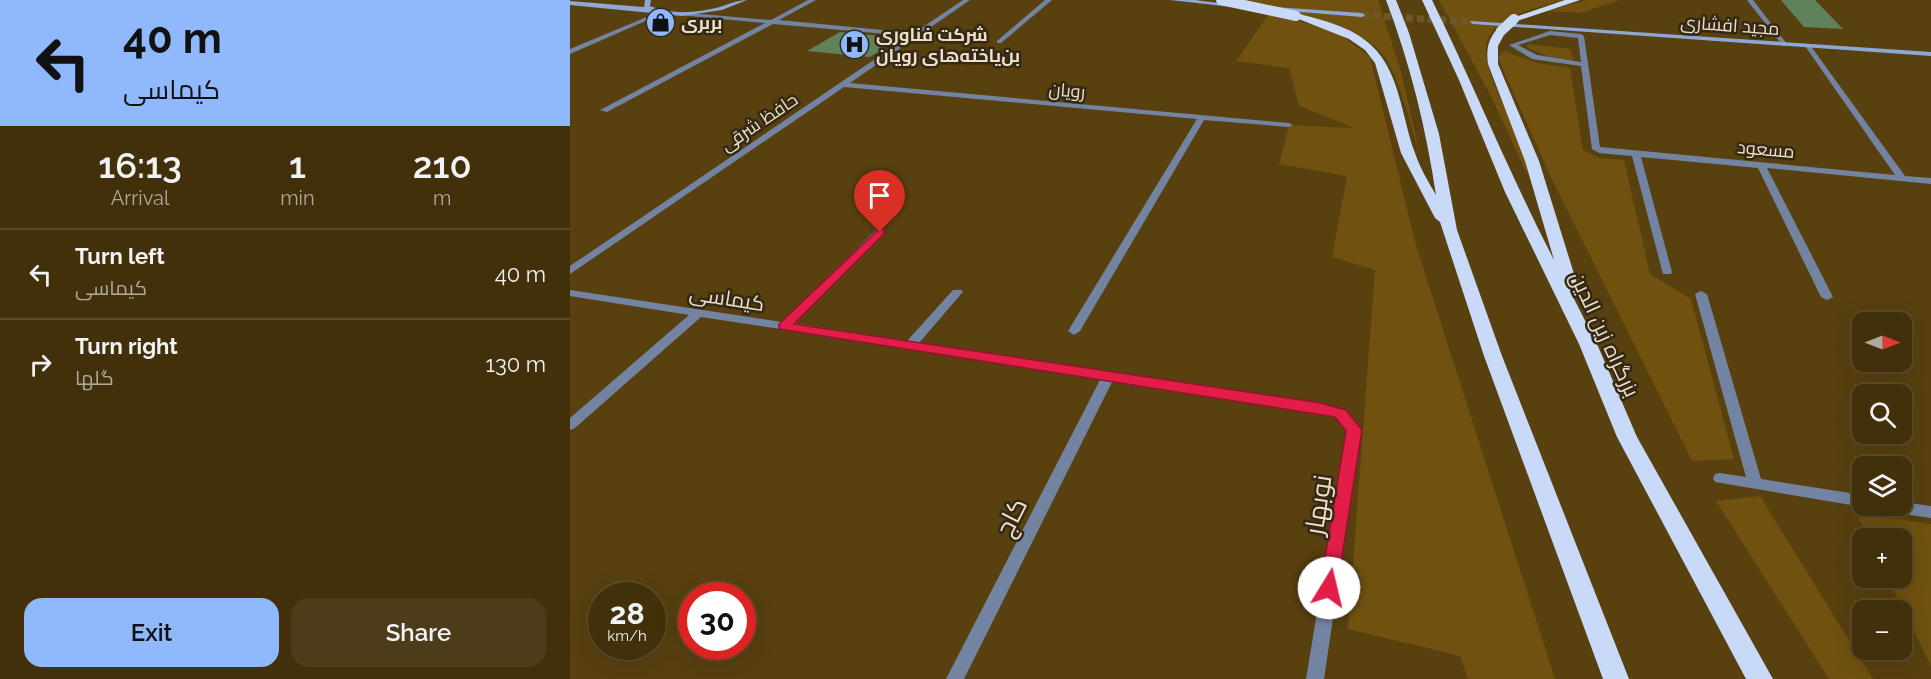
<!DOCTYPE html>
<meta charset="utf-8">
<style>
:root{--surface:#42300b;--page:#4c3c19;--text:#f1f3f6;--muted:#aea99d;--line:#5a4b2c;--accent:#90b8fd}
body{margin:0;font-family:Raleway,Cairo,sans-serif;background:var(--page);color:var(--text);height:100vh;display:flex;flex-direction:column;font-size:22px;white-space:nowrap}
*{box-sizing:border-box;margin:0}
p{font-size:20px;color:var(--muted)}
.icon{flex:none;width:33px;height:33px;fill:none;stroke:currentColor;stroke-width:2;stroke-linecap:round;stroke-linejoin:round}
.map{position:relative;flex:1;overflow:hidden}
.drawer{display:flex;flex-direction:column;background:var(--surface);width:570px}
.drawer>*{flex:none}
.top-card{background:#90b8fd;color:#111;overflow:hidden}
.needle{width:39px;rotate:90deg}
.fabs{position:absolute;left:1282px;top:312px;display:grid;gap:12px}
.fabs a{display:grid;place-items:center;width:60px;height:60px;border-radius:12px;background:var(--surface);box-shadow:0 6px 24px #0002,0 0 0 2px var(--line);font-size:30px}
.speed{position:absolute;left:18px;top:582px;display:flex;gap:12px;font-size:30px;font-weight:700;text-align:center}
.speed>*{display:grid;place-content:center;width:78px;height:78px;border-radius:50%;background:var(--surface);box-shadow:0 6px 24px #0002,0 0 0 2px var(--line);line-height:1}
.speed small{font-size:15px;font-weight:400}
.speed .limit{border:9px solid #d22;background:#fff;color:#111}
.pin{position:absolute;display:grid;place-items:center;width:51px;height:51px;color:#fff;margin:-62px -26px;border-radius:50% 50% 50% 0;rotate:-45deg;box-shadow:0 0 6px #0007}
.pin .icon{rotate:45deg}
.me{position:absolute;width:66px;margin:-33px;rotate:9deg;stroke-linejoin:round;filter:drop-shadow(0 0 4px #0008)}
.turn{display:flex;align-items:center;gap:21px;height:126px;padding:0 24px;font-size:27px}
.turn .icon{width:78px;height:78px;stroke-width:2.5}
.turn b{display:block;font-size:42px;line-height:51px}
.eta{display:flex;justify-content:space-evenly;align-items:center;height:102px;text-align:center}
.eta b{font-size:36px;font-weight:600;line-height:42px}
.primary-button{display:flex;gap:12px;margin-top:auto;padding:12px 24px}
.primary-button a{flex:1;height:69px;border-radius:18px;background:var(--accent);color:#111;font-size:24px;font-weight:600;line-height:69px;text-align:center}
.primary-button a+a{background:var(--page);color:var(--text)}
ul{padding:0;list-style:none}
li{display:flex;align-items:center;gap:18px;height:90px;padding:0 24px;border-top:2px solid var(--line)}
li div{flex:1}
li b{display:block;font-size:22px}
li em{font-style:normal}
main{display:flex;flex:1;min-height:0}
.map>svg:first-child{display:block}
</style>
<main>
<section class="drawer">
<div class="top-card">
<div class="turn"><svg class="icon" aria-label="left" viewBox="0 0 24 24"><path d="M17 20v-9H6M10 6l-5 5 5 5"/></svg><div><b>40 m</b>کیماسی</div></div>
</div>
<div class="eta">
<div><b>16:13</b><p>Arrival</p></div>
<div><b>1</b><p>min</p></div>
<div><b>210</b><p>m</p></div>
</div>
<ul>
<li><svg class="icon" aria-label="left" viewBox="0 0 24 24"><path d="M17 20v-9H6M10 6l-5 5 5 5"/></svg><div><b>Turn left</b><p>کیماسی</p></div><em>40 m</em></li>
<li><svg class="icon" aria-label="right" viewBox="0 0 24 24"><path d="M7 20v-9h11M14 6l5 5-5 5"/></svg><div><b>Turn right</b><p>گلها</p></div><em>130 m</em></li>
</ul>
<div class="primary-button"><a>Exit</a><a>Share</a></div>
</section>
<div class="map">
<svg width="1361" height="679" viewBox="0 0 1361 679">
<rect width="100%" height="100%" fill="#58400f"/>
<g fill="#70510f">
<path d="M661,0H808L831,72L850,155C841,128 830,78 814,56C789,21 702,10 661,0Z"/>
<path d="M869,0H993C970,7 933,14 919,36C905,60 943,120 951,144C954,154 956,165 958,176L922,98Z"/>
<polygon points="1017,0 1049,0 1011,13 975,11"/>
<polygon points="699,14 764,30 800,57 845,242 985,679 898,679 890,656 778,629 805,270 762,257 777,176 709,164 719,125 784,128 729,106 719,68 666,61"/>
<polygon points="958,44 1000,49 1004,61 976,56 956,47"/>
<polygon points="934,51 967,63 1000,68 1013,150 1029,158 1054,160 1080,274 1121,299 1164,459 1122,461 980,175 928,58"/>
<polygon points="1190,496 1303,679 1259,679 1146,501"/>
<polygon points="1286,513 1361,524 1361,666 1318,578 1332,578 1332,538 1299,538"/>
</g>
<g fill="#60825a">
<polygon points="1211,0 1245,0 1273,29 1234,27"/>
<polygon points="270,32 331,38 300,57 237,51"/>
</g>
<g fill="none" stroke-linecap="round" stroke-linejoin="round">
<polyline stroke="#6e582b" stroke-width="7" stroke-dasharray="7 4" stroke-linecap="butt" points="792,15 903,22"/>
<g fill="#7384a2" fill-rule="evenodd">
<polygon points="238,0 246,0 209,20 344,33 393,0 400,0 280,83 719,123 723,125 719,127 634,120 510,331 504,335 498,331 627,119 274,87 0,274 0,266 339,36 203,24 37,112 30,110 195,23 109,15 107,14 107,12 201,20"/>
<polygon points="475,0 482,0 431,43 427,43 427,41"/>
<polygon points="1177,0 1183,0 1217,44 1217,46 1213,46"/>
<polygon points="91,11 96,12 0,54 0,49"/>
<path d="M980,31L1011,34L1014,36L1030,147L1325,175L1235,46L1238,44L1240,45L1335,176L1361,178V184L1197,168L1263,297L1257,300L1251,297L1188,168L1071,157L1102,272L1101,274H1093L1062,156L1029,153L1022,149L1011,66L962,59L939,45ZM980,35L1008,38L1011,62L967,55L948,45Z"/>
<polygon points="310,229 315,232 314,234 223,323 337,341 383,290 391,290 393,292 391,294 349,343 751,404 775,411 791,430 754,679 736,679 777,431 765,417 750,412 543,380 394,679 376,679 531,378 131,317 5,428 0,430 0,418 119,315 0,296 0,290 212,322 306,230"/>
<polygon points="1131,291 1137,294 1191,479 1293,495 1293,506 1297,506 1293,507 1145,482 1143,478 1145,474 1150,473 1176,477 1125,294"/>
<polygon points="1332,502 1361,506 1361,518 1320,512 1315,510 1313,506 1332,506"/>
</g>
<g fill="#8ca8d7" fill-rule="evenodd">
<path d="M75,0H81L80,6C102,15 127,13 150,7C159,4 167,0 177,0L152,10L112,16L0,5V1L74,7Z"/>
<polygon points="600,0 625,0 665,5 662,7"/>
<polygon points="704,7 792,13 795,15 792,17 706,10 703,8"/>
<polygon points="901,21 1361,52 1361,56 903,24 900,22"/>
</g>
<g fill="#c9daf8" fill-rule="evenodd">
<path d="M816,0H826L839,33L869,134L887,230L932,356L1059,679H1033L914,356L870,222L865,218L831,153L805,63L795,50L779,39L721,16L726,13C752,20 783,27 802,46C830,72 832,119 845,153C850,168 858,181 866,195C856,128 840,63 816,0Z"/>
<path d="M852,0H862C904,86 940,175 984,260L955,161L918,64C916,50 918,40 927,29L936,31L928,46V64L969,161L1009,290L1002,295L1027,344L1067,437L1203,679H1176L1047,437L1009,344L935,192L889,80Z"/>
<polygon points="995,0 1010,0 947,21 939,19"/>
</g>
<g stroke="#c9daf8" stroke-width="10">
<polyline points="651,0 726,16"/>
<polyline points="931,31 944,19"/>
</g>
</g>
<polygon fill="#e11d48" stroke="#92132f" stroke-width="1.5" points="310,228 314,229 314,234 224,324 751,403 776,410 792,430 766,594 759,596 753,594 750,588 776,431 765,417 209,329 209,324"/>
<defs>
<symbol id="shop-disc" viewBox="-11 -11 22 22"><circle r="9.5" fill="#90b8fd" stroke="#342915"/><path d="M-5-2.5h2.3a2.7 3.5 0 0 1 5.4 0H5L5.5 6h-11ZM-1.5-2.5h3a1.5 2.3 0 0 0-3 0Z" fill="#111"/></symbol>
<symbol id="hospital-disc" viewBox="-11 -11 22 22"><circle r="9.5" fill="#90b8fd" stroke="#342915"/><path d="M-5-5h3v3.5h4V-5h3V5h-3V1.5h-4V5h-3Z" fill="#111"/></symbol>
</defs>
<g fill-rule="evenodd">
<use href="#shop-disc" x="74" y="6" width="33" height="33"/>
<use href="#hospital-disc" x="268" y="28" width="33" height="33"/>
</g>
<g text-anchor="middle" dominant-baseline="central" stroke-width="5" stroke-linejoin="round" paint-order="stroke">
<g font-size="18" font-weight="bold" fill="#eee0c8" stroke="#342915" text-anchor="start">
<text x="111" y="22">بربری</text>
<text x="306" y="34">شرکت فناوری<tspan x="306" dy="21">بن‌یاخته‌های رویان</tspan></text>
</g>
<g font-size="18" fill="#eee0c8" stroke="#342915">
<text transform="translate(1160 25) rotate(4)">مجید افشاری</text>
<text transform="translate(497 90) rotate(5)">رویان</text>
<text transform="translate(189 122) rotate(-34)">حافظ شرقی</text>
<text transform="translate(1196 149) rotate(5)">مسعود</text>
</g>
<g font-size="21" fill="#eee0c8" stroke="#342915">
<text transform="translate(157 298) rotate(9)">کیماسی</text>
<text transform="translate(1035 334) rotate(65)">بزرگراه زین الدین</text>
</g>
<g font-size="26" fill="#eee0c8" stroke="#342915">
<text transform="translate(748 505) rotate(-81)">نوبهار</text>
<text transform="translate(441 517) rotate(-63)">کاج</text>
</g>
</g>
</svg>
<div class="fabs">
<a><svg class="needle" viewBox="-14 -14 28 28"><path d="M0-13l5 13h-10z" fill="#e53935"/><path d="M0 13l5-13h-10z" fill="#aea99d"/></svg></a>
<a><svg class="icon" aria-label="search" viewBox="0 0 24 24"><circle cx="10" cy="10" r="6"/><path d="M15 15l6 6"/></svg></a>
<a><svg class="icon" aria-label="layers" viewBox="0 0 24 24"><path d="M12 4l9 5-9 5-9-5zM3 14l9 5 9-5"/></svg></a>
<a>+</a>
<a>−</a>
</div>
<div class="speed"><div>28<small>km/h</small></div><div class="limit">30</div></div>
<div class="pin" style="left:310px;top:232px;background:#d93025"><svg class="icon" aria-label="arrive" viewBox="0 0 24 24"><path d="M6 21V4h12l-3 4 3 4H6"/></svg></div>
<svg class="me" style="left:759px;top:588px" viewBox="-20 -20 40 40"><circle r="19" fill="#fff"/><path d="M0-13L10 11 0 6-10 11z" fill="#e11d48"/></svg>
</div>
</main>
